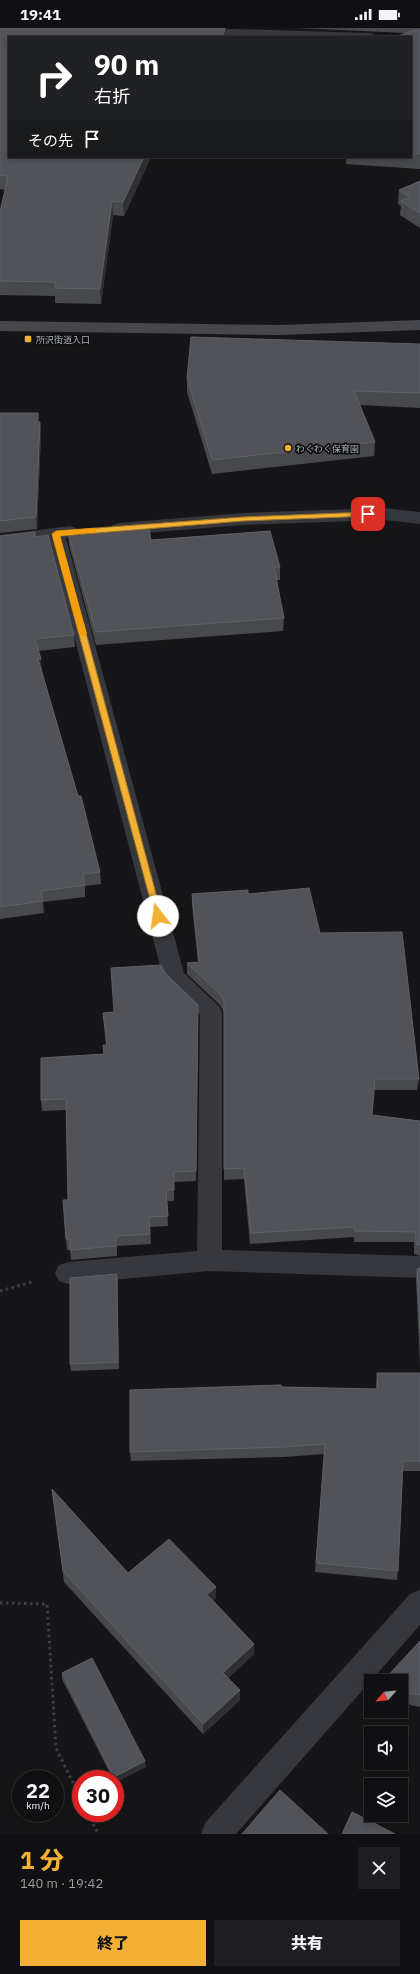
<!DOCTYPE html>
<html lang="ja">
<meta charset="utf-8">
<style>
:root{--surface:#101012;--page:#1e1e20;--text:#f1f3f6;--muted:#9c9d9f;--line:#303032;--accent:#f2b134}
body{margin:0;font-family:"IBM Plex Sans","Noto Sans JP",sans-serif;background:var(--page);color:var(--text);height:100vh;display:flex;flex-direction:column;font-size:15px;white-space:nowrap}
*{box-sizing:border-box;margin:0}
p{font-size:13px;color:var(--muted)}
.icon{flex:none;width:22px;height:22px;fill:none;stroke:currentColor;stroke-width:2;stroke-linecap:round;stroke-linejoin:round}
.map{position:relative;height:1806px;overflow:hidden}
.sheet{display:flex;flex-direction:column;background:var(--surface);flex:1}
.sheet>*{flex:none}
.banner{position:absolute;left:8px;top:8px;width:404px;height:122px;border-radius:0px;box-shadow:0 2px 6px #0003,0 0 0 1px var(--line);background:#202124;color:#fff;overflow:hidden}
.needle{width:26px;rotate:243deg}
.controls{position:absolute;left:364px;top:1646px;display:grid;gap:8px}
.controls a{display:grid;place-items:center;width:44px;height:44px;border-radius:0px;background:var(--surface);box-shadow:0 2px 6px #0003,0 0 0 1px var(--line);font-size:20px}
.speed{position:absolute;left:12px;top:1742px;display:flex;gap:8px;font-size:20px;font-weight:700;text-align:center}
.speed>*{display:grid;place-content:center;width:52px;height:52px;border-radius:50%;background:var(--surface);box-shadow:0 2px 6px #0003,0 0 0 1px var(--line);line-height:1}
.speed small{font-size:10px;font-weight:400}
.speed .limit{border:6px solid #d22;background:#fff;color:#111}
.pin{position:absolute;display:grid;place-items:center;width:34px;height:34px;color:#fff;margin:-17px;border-radius:8px;box-shadow:0 2px 6px #0006}
.me{position:absolute;width:44px;margin:-22px;rotate:345deg;stroke-linejoin:round;filter:drop-shadow(0 0 3px #0008)}
.turn{display:flex;align-items:center;gap:14px;height:84px;padding:0 20px;font-size:18px}
.turn .icon{width:52px;height:52px;stroke-width:2.5}
.turn b{display:block;font-size:28px;line-height:34px}
.then{display:flex;align-items:center;height:38px;padding:0 20px;background:#0003;gap:8px;font-size:15px}
.round{display:grid;place-items:center;flex:none;width:42px;height:42px;border-radius:0px;background:var(--page)}
.overview{display:flex;align-items:center;justify-content:space-between;height:68px;padding:0 20px}
h1{font-size:24px;font-weight:800;line-height:30px;color:var(--accent)}
.primary-button{display:flex;gap:8px;margin-top:auto;padding:8px 20px}
.primary-button a{flex:1;height:46px;border-radius:0px;background:var(--accent);color:#111;font-size:16px;font-weight:800;line-height:46px;text-align:center}
.primary-button a+a{background:var(--page);color:var(--text)}
.status{display:flex;justify-content:space-between;align-items:center;height:28px;padding:0 20px;background:var(--surface);direction:ltr}
.status svg{height:11px;fill:currentColor}
.map>svg:first-child{display:block}
</style>
<div class="status"><b>19:41</b><svg viewBox="0 0 49 12"><path d="M0 12V9h3v3zM5 12V6h3v6zM10 12V3h3v9zM15 12V0h3v12zM26 1h20v11H26zM47 4h2v5h-2z"/></svg></div>
<div class="map">
<svg width="420" height="1806" viewBox="0 0 420 1806">
<rect width="100%" height="100%" fill="#161618"/>
<g fill="none" stroke-linecap="round" stroke-linejoin="round">
<g stroke="#3d3f44" stroke-width="3" stroke-dasharray="2.5 3.5" stroke-linecap="butt">
<polyline points="0,1263 32,1254"/>
<polyline points="0,1575 47,1576 56,1720 81,1771"/>
<polyline points="88,1785 98,1806"/>
</g>
<g fill="#37383d" fill-rule="evenodd">
<polygon points="199,0 369,5 374,6 376,9 196,8 191,7 189,4 191,1"/>
<polygon points="384,480 420,484 420,496 384,492 243,497 119,507 113,505 110,501 113,497 119,495 243,485"/>
<polygon points="70,498 76,500 79,504 76,508 66,510 184,945 219,978 222,984 222,1222 420,1228 420,1250 209,1243 68,1256 59,1253 55,1245 59,1237 68,1234 197,1223 200,987 166,955 163,949 49,512 0,519 0,507"/>
<polygon points="420,1562 420,1597 236,1806 201,1806 205,1795 410,1566"/>
</g>
<polygon fill="#45474d" fill-rule="evenodd" points="420,292 420,302 280,307 0,303 0,293 280,297"/>
</g>
<g fill="#47494d">
<polygon points="0,0 9,9 151,129 124,188 113,187 101,276 55,275 55,268 0,267 0,184 5,162 0,161"/>
<polygon points="295,0 420,0 420,141 346,136 346,129 411,129 411,9 406,5"/>
<polygon points="168,129 193,129 192,131"/>
<polygon points="420,153 420,200 400,187 401,178 398,176 399,162"/>
<polygon points="420,316 420,380 360,377 375,414 374,428 212,446 187,364 187,350"/>
<polygon points="0,385 40,394 41,406 37,501 0,505"/>
<polygon points="68,504 280,539 280,552 276,552 284,590 283,603 96,617 69,517"/>
<polygon points="0,508 35,509 74,607 75,619 38,623 42,643 100,844 101,856 85,858 85,869 43,874 44,885 0,891"/>
<polygon points="192,866 248,866 320,905 419,1051 417,1062 374,1062 372,1087 420,1093 420,1228 414,1226 414,1214 354,1214 354,1209 250,1216 244,1151 224,1152 224,984 220,977 187,946 187,935 198,934 192,877"/>
<polygon points="165,945 198,977 196,1153 174,1154 174,1173 167,1173 168,1198 150,1199 151,1216 117,1218 117,1228 71,1232 70,1222 67,1222 66,1211 68,1172 66,1082 42,1083 41,1072 104,1026 106,1017 103,985 114,984"/>
<polygon points="420,1240 420,1338 416,1251 417,1241"/>
<polygon points="117,1246 119,1341 71,1343 70,1336"/>
<polygon points="377,1345 420,1345 420,1443 403,1443 398,1543 397,1552 315,1544 324,1426 283,1429 131,1433 130,1424 282,1359 376,1361 376,1355"/>
<polygon points="52,1461 128,1545 216,1570 213,1572 254,1616 254,1626 228,1650 240,1662 240,1672 203,1706 64,1554"/>
<polygon points="420,1613 420,1679 401,1675 401,1653"/>
<polygon points="62,1645 146,1739 115,1751 113,1751 62,1651"/>
</g>
<g fill="#2f3033">
<polygon points="225,0 226,0 226,9 223,9"/>
<polygon points="144,129 151,129 124,188 123,174"/>
<polygon points="112,173 113,187 101,276 100,261"/>
<polygon points="40,394 41,406 37,501 36,489"/>
<polygon points="38,631 41,631 42,643"/>
<polygon points="216,1559 216,1570 207,1577 207,1567"/>
<polygon points="254,1616 254,1626 223,1655 223,1645"/>
<polygon points="240,1662 240,1672 203,1706 203,1696"/>
<polygon points="145,1733 146,1739 115,1755 115,1751 114,1751 114,1749"/>
</g>
<g fill="#525359" stroke="#5f6168">
<polygon points="0,0 225,0 223,9 9,9 9,129 144,129 123,174 112,173 100,261 55,260 55,254 0,253 0,184 8,148 0,147"/>
<polygon points="415,2 420,2 420,126 411,126 411,9 395,9"/>
<polygon points="420,153 420,185 401,173 410,169 399,162"/>
<polygon points="191,309 420,316 420,365 354,363 375,414 212,432 187,350"/>
<polygon points="0,385 38,385 38,394 40,394 36,489 0,493"/>
<polygon points="148,496 151,512 270,503 280,539 274,539 284,590 96,604 68,504"/>
<polygon points="35,504 35,509 48,507 74,607 35,611 41,631 38,631 78,768 81,768 100,844 83,846 85,857 41,863 43,873 0,879 0,508"/>
<polygon points="309,860 320,905 402,904 419,1051 375,1051 372,1087 420,1093 420,1217 416,1216 415,1204 355,1203 354,1199 251,1205 244,1140 224,1141 224,973 220,966 187,935 199,934 192,866 248,862 248,866"/>
<polygon points="161,937 165,945 198,977 196,1143 174,1144 174,1162 166,1162 168,1188 149,1189 150,1206 116,1208 116,1218 70,1222 70,1211 66,1211 63,1172 68,1172 66,1071 41,1072 41,1030 104,1026 103,1017 107,1017 103,985 114,984 111,940"/>
<polygon points="420,1240 420,1301 417,1241"/>
<polygon points="117,1246 118,1334 70,1336 70,1250"/>
<polygon points="377,1345 420,1345 420,1433 403,1433 398,1543 316,1535 325,1416 284,1419 130,1424 130,1362 281,1357 282,1359 378,1361"/>
<polygon points="52,1461 128,1545 169,1511 216,1559 207,1567 254,1616 223,1645 240,1662 203,1696 63,1543"/>
<polygon points="420,1613 420,1667 401,1664 401,1653 383,1653"/>
<polygon points="92,1630 145,1733 114,1749 62,1645"/>
<polygon points="280,1762 328,1806 242,1806"/>
<polygon points="352,1784 395,1806 342,1806"/>
</g>
<polygon fill="#f2b134" stroke="#9d7322" points="368,484 372,486 371,488 243,493 60,508 162,888 158,891 155,890 52,506 56,503 243,489"/>
<polygon fill="#f59e0b" points="94,500 96,501 96,504 60,508 87,606 83,609 79,606 52,506 56,503"/>
<g fill="#f2b134" stroke="#111113" stroke-width="1.5">
<rect x="24" y="307" width="8" height="8" rx="2"/>
<circle cx="288" cy="420" r="4"/>
</g>
<g text-anchor="middle" dominant-baseline="central" stroke-width="3.5" stroke-linejoin="round" paint-order="stroke">
<g font-size="9" fill="#a8adb8" stroke="#111113" text-anchor="start">
<text x="36" y="311">所沢街道入口</text>
<text x="296" y="420">わくわく保育園</text>
</g>
</g>
</svg>
<div class="controls">
<a><svg class="needle" viewBox="-14 -14 28 28"><path d="M0-13l5 13h-10z" fill="#e53935"/><path d="M0 13l5-13h-10z" fill="#9c9d9f"/></svg></a>
<a><svg class="icon" aria-label="sound" viewBox="0 0 24 24"><path d="M4 9h4l5-4v14l-5-4H4zM17 9q2 3 0 6"/></svg></a>
<a><svg class="icon" aria-label="layers" viewBox="0 0 24 24"><path d="M12 4l9 5-9 5-9-5zM3 14l9 5 9-5"/></svg></a>
</div>
<div class="speed"><div>22<small>km/h</small></div><div class="limit">30</div></div>
<div class="pin" style="left:368px;top:486px;background:#d93025"><svg class="icon" aria-label="arrive" viewBox="0 0 24 24"><path d="M6 21V4h12l-3 4 3 4H6"/></svg></div>
<svg class="me" style="left:158px;top:888px" viewBox="-20 -20 40 40"><circle r="19" fill="#fff"/><path d="M0-13L10 11 0 6-10 11z" fill="#f2b134"/></svg>
<div class="banner">
<div class="turn"><svg class="icon" aria-label="right" viewBox="0 0 24 24"><path d="M7 20v-9h11M14 6l5 5-5 5"/></svg><div><b>90 m</b>右折</div></div>
<div class="then">その先<svg class="icon" aria-label="arrive" viewBox="0 0 24 24"><path d="M6 21V4h12l-3 4 3 4H6"/></svg></div>
</div>
</div>
<section class="sheet">
<div class="overview"><div><h1>1 分</h1><p>140 m · 19:42</p></div><a class="round"><svg class="icon" aria-label="close" viewBox="0 0 24 24"><path d="M6 6l12 12M18 6L6 18"/></svg></a></div>
<div class="primary-button"><a>終了</a><a>共有</a></div>
</section>
